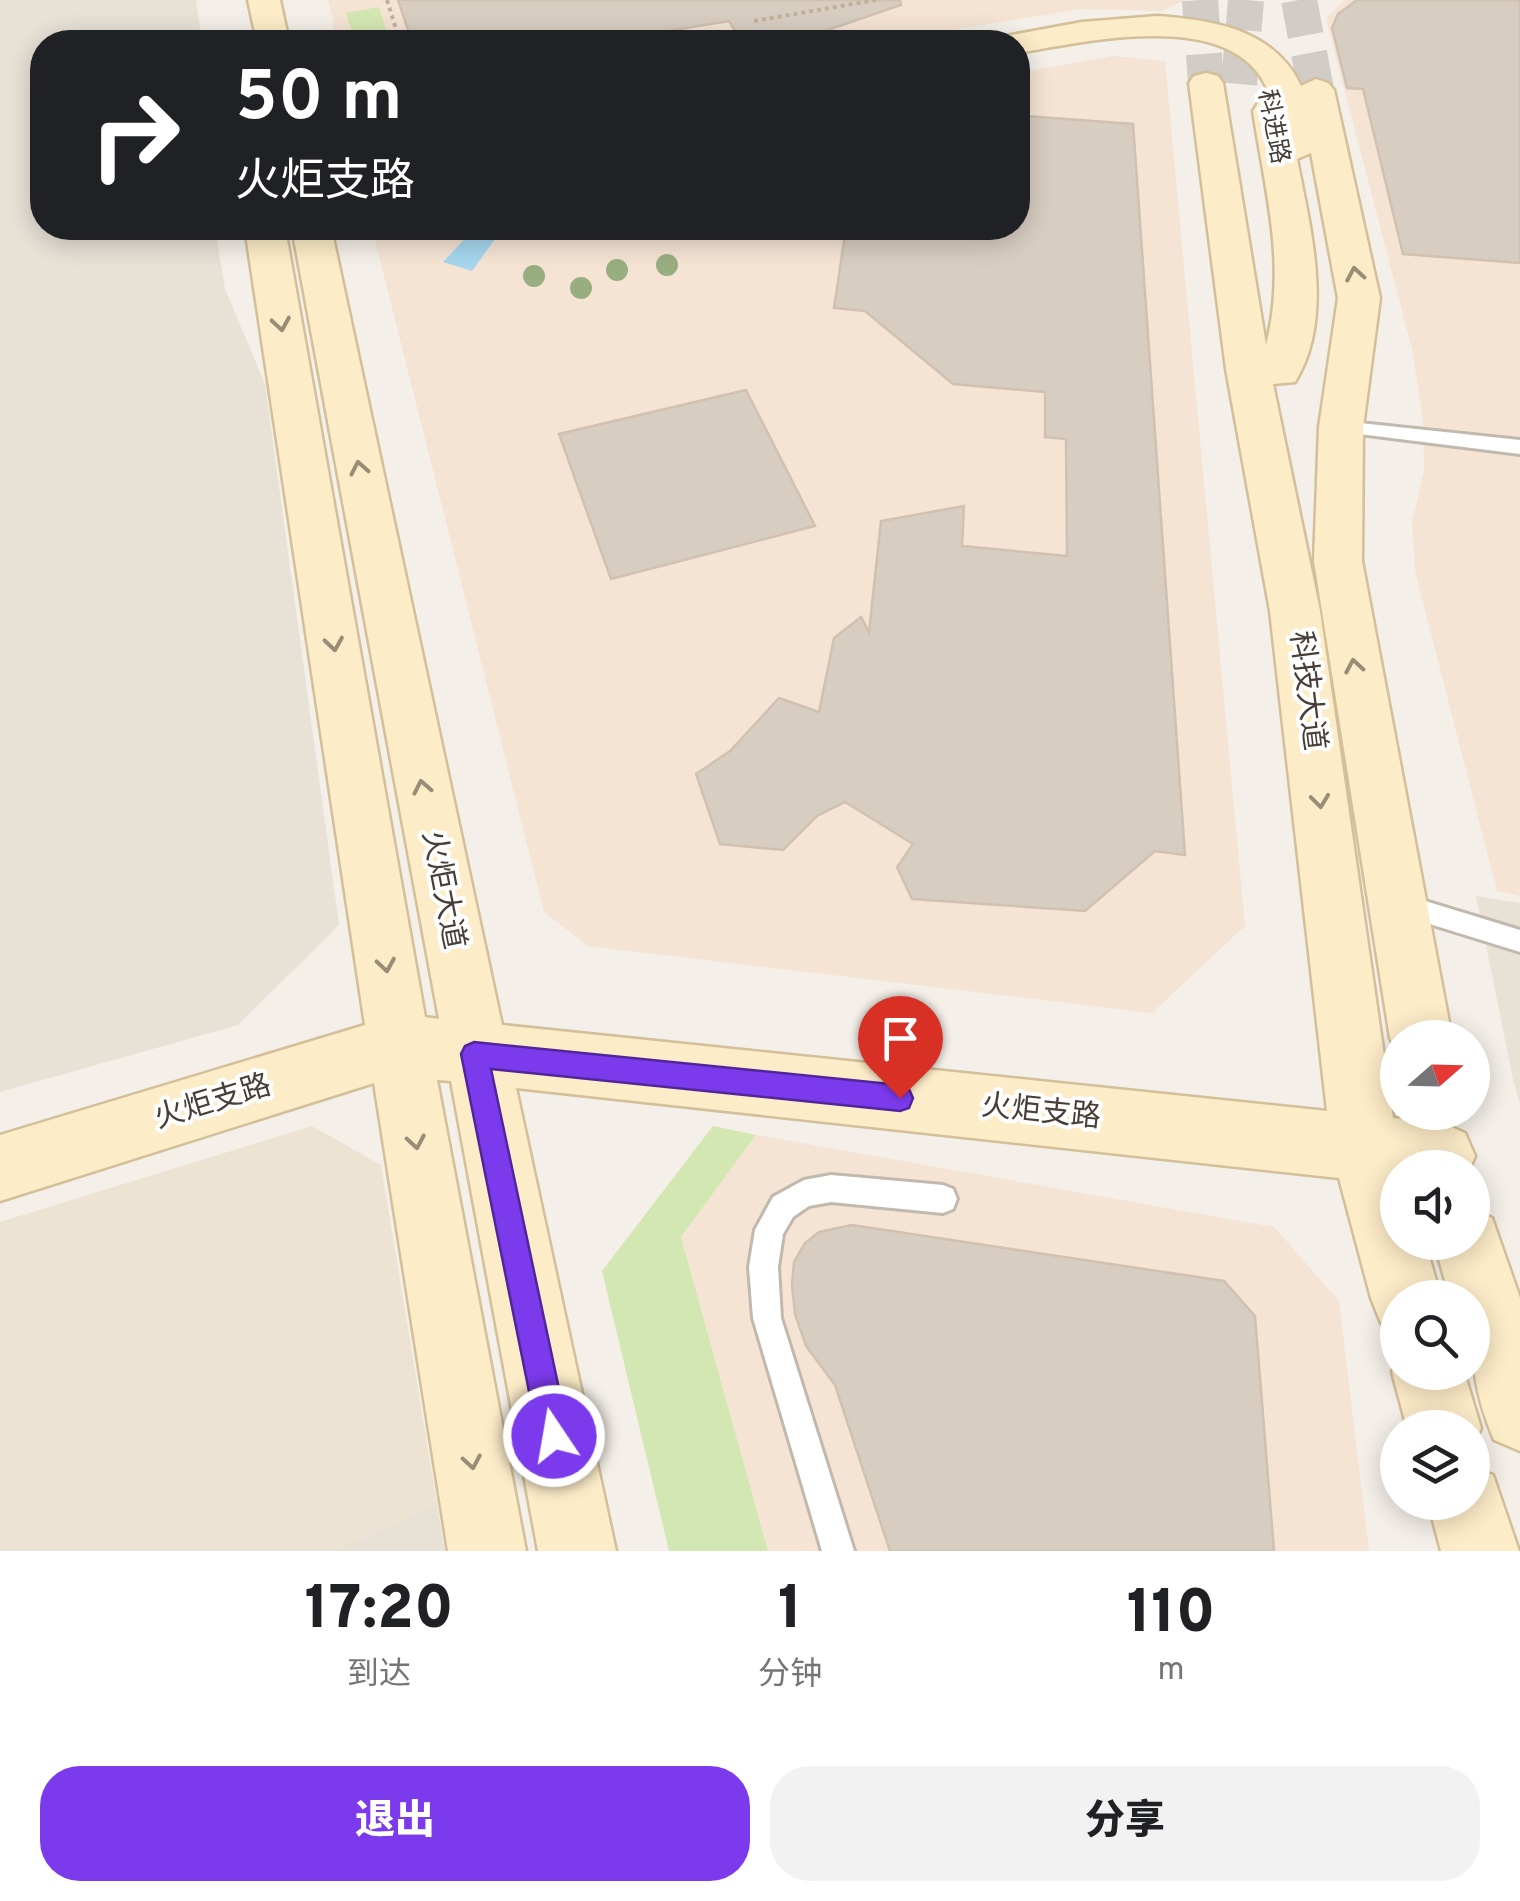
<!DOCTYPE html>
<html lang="zh">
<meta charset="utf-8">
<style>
:root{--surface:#fff;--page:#f2f2f2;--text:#202124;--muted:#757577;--accent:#7c3aed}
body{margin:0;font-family:Overpass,"Noto Sans SC",sans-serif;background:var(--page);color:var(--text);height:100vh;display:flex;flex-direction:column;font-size:38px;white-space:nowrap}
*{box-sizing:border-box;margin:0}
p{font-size:32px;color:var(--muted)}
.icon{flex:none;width:55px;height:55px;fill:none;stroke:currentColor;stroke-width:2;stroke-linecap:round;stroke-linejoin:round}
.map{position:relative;height:1551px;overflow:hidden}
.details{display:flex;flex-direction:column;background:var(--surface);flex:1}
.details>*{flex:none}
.hud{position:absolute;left:30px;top:30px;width:1000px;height:210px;border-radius:40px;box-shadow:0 5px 25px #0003;background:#202124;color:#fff;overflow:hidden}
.needle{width:65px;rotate:70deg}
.buttons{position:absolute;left:1380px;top:1020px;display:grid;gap:20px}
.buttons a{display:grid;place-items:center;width:110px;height:110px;border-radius:50%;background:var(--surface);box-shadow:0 5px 25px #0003;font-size:50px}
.pin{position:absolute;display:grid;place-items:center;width:85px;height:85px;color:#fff;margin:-102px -42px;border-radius:50% 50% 50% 0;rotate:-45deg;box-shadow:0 0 10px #0007}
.pin .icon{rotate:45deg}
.me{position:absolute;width:110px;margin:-55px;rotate:348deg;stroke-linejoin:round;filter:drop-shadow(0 0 8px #0008)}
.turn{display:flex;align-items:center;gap:35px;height:210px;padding:0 40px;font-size:45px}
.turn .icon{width:130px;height:130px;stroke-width:2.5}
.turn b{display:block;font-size:70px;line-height:85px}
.eta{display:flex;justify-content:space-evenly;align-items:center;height:170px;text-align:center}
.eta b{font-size:60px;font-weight:800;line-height:70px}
.cta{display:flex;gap:20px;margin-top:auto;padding:20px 40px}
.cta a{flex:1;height:115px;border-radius:40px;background:var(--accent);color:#fff;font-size:40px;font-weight:800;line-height:115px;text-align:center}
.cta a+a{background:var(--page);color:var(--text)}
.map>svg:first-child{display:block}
</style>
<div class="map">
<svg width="1520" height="1551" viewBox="0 0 1520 1551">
<rect width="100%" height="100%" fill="#f4efe8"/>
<g fill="#e7e1d6">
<polygon points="0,0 196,0 202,42 42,42 42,228 215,228 225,289 265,384 339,925 238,1025 0,1092"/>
<polygon points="1476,896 1520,903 1520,1104 1513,1079"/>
<polygon points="437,1504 445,1551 335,1551"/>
</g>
<g fill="#f5e4d4">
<polygon points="328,0 1186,0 1161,11 1081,9 879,42 332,42 334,22"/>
<polygon points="1344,0 1520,0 1520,896 1497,891 1415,571 1412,522 1424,471 1423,419 1412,349 1326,19"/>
<polygon points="1113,56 1165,61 1245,926 1152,1013 588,946 544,912 372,228 1018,228 1018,73"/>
<polygon points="756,1135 1274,1227 1339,1301 1369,1551 768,1551 681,1237"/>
</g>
<polygon fill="#ece3d2" points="312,1126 381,1165 437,1504 335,1551 0,1551 0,1222"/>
<g fill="#d3e7b2">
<polygon points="379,7 390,42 355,42 346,13"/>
<polygon points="713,1126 756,1135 681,1237 768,1551 669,1551 602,1271"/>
</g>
<polygon fill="#a6d7ef" points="475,228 503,228 472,271 443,262"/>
<g fill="#d8cdc1" stroke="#d0c1b1" stroke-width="2.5">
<polygon points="398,0 900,0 901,5 822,32 763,42 748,42 748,35 735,31 729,21 600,42 412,42"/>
<polygon points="1357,0 1520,0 1520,263 1403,254 1363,89 1347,88 1332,28 1338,14"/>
<polygon points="1026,116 1133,124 1185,855 1155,851 1085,911 912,899 897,867 913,844 845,802 817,816 783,850 720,844 696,774 730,751 779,698 819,712 834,638 861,617 869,632 881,521 964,506 962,546 1067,556 1066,439 1045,437 1045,392 953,384 865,311 834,308 846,228 1018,228 1018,144 1025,145"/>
<polygon points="746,390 815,526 611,579 559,434"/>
<polygon points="852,1225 1224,1281 1255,1316 1274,1551 890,1551 835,1385 806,1346 795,1314 792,1285 794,1262 805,1243 819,1232"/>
</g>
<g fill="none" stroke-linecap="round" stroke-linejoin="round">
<g stroke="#d1ccc5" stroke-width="36" stroke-dasharray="36 18" stroke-linecap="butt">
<polyline points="1200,0 1206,83"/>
<polyline points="1299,0 1316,90"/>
<polyline points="1239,84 1246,0"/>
</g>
<defs>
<g id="lane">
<polygon points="739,34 746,38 744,41 703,42"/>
<polygon points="1341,421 1520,440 1520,454 1335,431 1335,423"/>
<polygon points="1399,893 1520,930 1520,952 1391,912 1387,904 1391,896"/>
<polygon points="831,1175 943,1185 953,1189 957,1199 953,1209 943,1213 831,1202 809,1206 793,1217 783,1234 778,1267 781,1318 854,1551 822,1551 753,1318 749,1267 755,1230 773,1197 804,1180"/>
</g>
<g id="secondary">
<polygon points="248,0 280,0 289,42 257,42"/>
<path d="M1157,16C1213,20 1274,29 1301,86L1316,79L1328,83L1334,90L1380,298L1363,427L1362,561L1452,1038H1398V1056L1390,1038L1314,561L1319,427L1338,298L1311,153L1297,159C1310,227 1335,318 1295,382L1273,384L1320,611L1393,1118L1442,1123L1465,1133L1475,1156L1470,1168H1398V1242H1425L1441,1298H1398V1330L1381,1323L1371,1298L1339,1178L516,1088L616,1551H538L451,1081L437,1080L526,1551H448L374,1083L0,1201V1135L365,1025L245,228H285L425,1017L439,1019L292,228H331L502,1025L1327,1111L1270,611L1226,369L1189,83L1194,76L1206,73L1218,76L1223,83L1266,345C1287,265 1265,191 1253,111L1258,103L1271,100C1245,4 1088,41 1018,53V42H1002L1006,36L1082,22Z"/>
<path d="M1472,1210L1492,1218L1520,1298V1451L1494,1440C1471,1385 1472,1356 1472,1298H1450L1434,1242H1472Z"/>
<polygon points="1398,1358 1398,1372 1464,1372 1481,1428 1472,1449 1472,1428 1407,1428 1392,1372"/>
<polygon points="1472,1467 1493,1475 1519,1551 1441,1551 1428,1502 1472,1502"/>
</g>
</defs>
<use href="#lane" stroke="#c2b9ae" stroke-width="6"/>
<use href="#secondary" stroke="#d3bf99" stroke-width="5"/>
<g stroke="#c0b19c" stroke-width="4" stroke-dasharray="4 4" stroke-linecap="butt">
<polyline points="387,0 400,42"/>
<polyline points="754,21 876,0"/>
<polyline points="624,42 688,32"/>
</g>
<use href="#lane" fill="#fff" fill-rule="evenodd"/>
<use href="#secondary" fill="#fdecc8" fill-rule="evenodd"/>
</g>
<g fill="#99ae80">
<circle cx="667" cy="265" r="11"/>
<circle cx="617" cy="270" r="11"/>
<circle cx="534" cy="276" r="11"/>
<circle cx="581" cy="288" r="11"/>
</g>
<defs><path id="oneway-chevron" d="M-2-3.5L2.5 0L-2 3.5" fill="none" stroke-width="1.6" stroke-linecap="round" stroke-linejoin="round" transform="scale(2.5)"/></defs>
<g stroke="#998d78">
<use href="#oneway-chevron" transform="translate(1355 274) rotate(-100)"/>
<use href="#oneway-chevron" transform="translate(281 324) rotate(81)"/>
<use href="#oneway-chevron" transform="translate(359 468) rotate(-101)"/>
<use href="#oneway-chevron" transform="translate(334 644) rotate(81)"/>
<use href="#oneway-chevron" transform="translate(1354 666) rotate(-100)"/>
<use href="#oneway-chevron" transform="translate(422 787) rotate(-101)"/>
<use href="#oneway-chevron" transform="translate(1320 801) rotate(83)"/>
<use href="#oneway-chevron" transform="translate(386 965) rotate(81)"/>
<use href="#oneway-chevron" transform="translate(416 1142) rotate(80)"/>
<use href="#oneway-chevron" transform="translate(472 1462) rotate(80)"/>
</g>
<polygon fill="#7c3aed" stroke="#51269a" stroke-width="2.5" points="474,1042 900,1085 909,1089 913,1098 909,1108 900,1111 491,1069 569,1436 565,1447 554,1452 543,1447 538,1436 461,1054 465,1046"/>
<g text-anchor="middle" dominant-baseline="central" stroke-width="8" stroke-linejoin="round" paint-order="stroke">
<g font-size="25" fill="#473f37" stroke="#fff">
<text transform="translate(1272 127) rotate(79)">科进路</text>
</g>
<g font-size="30" fill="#473f37" stroke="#fff">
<text transform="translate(1306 691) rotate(83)">科技大道</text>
<text transform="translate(442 890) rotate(79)">火炬大道</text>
<text transform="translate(213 1103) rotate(-17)">火炬支路</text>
<text transform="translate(1041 1113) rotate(6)">火炬支路</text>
</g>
</g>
</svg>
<div class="buttons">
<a><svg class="needle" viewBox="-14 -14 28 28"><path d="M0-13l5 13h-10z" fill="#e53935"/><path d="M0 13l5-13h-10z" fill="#757577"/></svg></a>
<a><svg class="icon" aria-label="sound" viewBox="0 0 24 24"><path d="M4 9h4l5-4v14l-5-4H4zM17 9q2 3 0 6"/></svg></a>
<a><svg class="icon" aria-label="search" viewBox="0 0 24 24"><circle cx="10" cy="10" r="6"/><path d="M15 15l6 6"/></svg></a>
<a><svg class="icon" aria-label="layers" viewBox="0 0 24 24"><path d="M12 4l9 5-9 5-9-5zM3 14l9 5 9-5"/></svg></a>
</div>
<div class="pin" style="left:900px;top:1098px;background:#d93025"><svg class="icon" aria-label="arrive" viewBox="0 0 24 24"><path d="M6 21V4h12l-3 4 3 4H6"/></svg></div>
<svg class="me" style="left:554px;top:1436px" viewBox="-20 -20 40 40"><circle r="17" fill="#7c3aed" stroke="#fff" stroke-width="3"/><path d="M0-11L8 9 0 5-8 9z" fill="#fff"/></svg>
<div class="hud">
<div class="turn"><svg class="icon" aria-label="right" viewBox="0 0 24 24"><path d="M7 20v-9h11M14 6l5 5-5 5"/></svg><div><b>50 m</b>火炬支路</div></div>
</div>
</div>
<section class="details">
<div class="eta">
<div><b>17:20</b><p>到达</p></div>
<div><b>1</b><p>分钟</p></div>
<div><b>110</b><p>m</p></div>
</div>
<div class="cta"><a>退出</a><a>分享</a></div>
</section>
